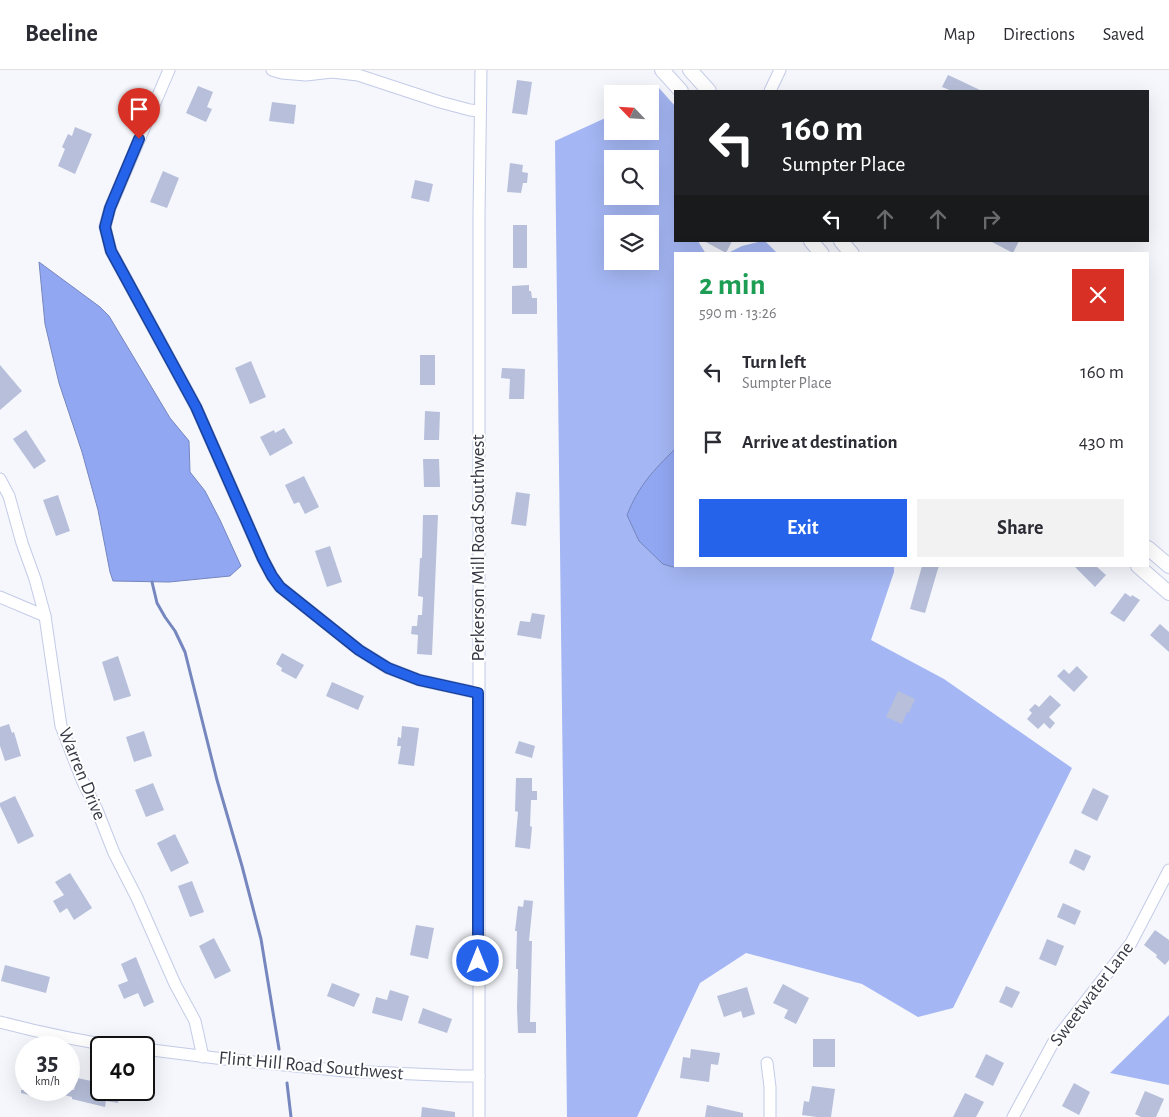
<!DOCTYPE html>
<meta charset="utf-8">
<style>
:root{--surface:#fff;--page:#f2f2f3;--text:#2b2b33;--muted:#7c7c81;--line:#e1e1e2;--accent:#2563eb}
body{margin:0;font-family:"Alegreya Sans",sans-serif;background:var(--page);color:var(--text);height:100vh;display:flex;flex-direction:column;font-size:19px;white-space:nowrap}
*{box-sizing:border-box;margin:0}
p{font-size:16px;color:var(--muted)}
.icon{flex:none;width:28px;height:28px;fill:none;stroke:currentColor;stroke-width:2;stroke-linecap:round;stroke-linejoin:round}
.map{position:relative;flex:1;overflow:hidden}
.details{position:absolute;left:674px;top:182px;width:475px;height:315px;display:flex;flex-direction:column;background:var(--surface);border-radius:0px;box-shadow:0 5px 20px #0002}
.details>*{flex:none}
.guide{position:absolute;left:674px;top:20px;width:475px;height:152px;border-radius:0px;box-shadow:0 5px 20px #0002;background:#202124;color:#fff;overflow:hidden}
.needle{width:32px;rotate:295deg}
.fabs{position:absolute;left:604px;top:15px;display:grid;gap:10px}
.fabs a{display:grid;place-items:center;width:55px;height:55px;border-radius:0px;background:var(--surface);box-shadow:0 5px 20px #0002;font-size:25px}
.speed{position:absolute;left:15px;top:966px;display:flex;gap:10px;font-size:25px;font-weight:700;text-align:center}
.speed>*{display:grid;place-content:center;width:65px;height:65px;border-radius:50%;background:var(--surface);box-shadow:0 5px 20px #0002;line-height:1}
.speed small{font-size:12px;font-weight:400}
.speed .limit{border:2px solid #111;border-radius:8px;background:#fff;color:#111}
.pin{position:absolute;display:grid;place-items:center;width:42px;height:42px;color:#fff;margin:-51px -21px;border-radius:50% 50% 50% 0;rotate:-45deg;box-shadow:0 0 5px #0007}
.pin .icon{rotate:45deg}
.me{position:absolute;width:55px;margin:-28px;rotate:0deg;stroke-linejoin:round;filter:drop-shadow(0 0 4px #0008)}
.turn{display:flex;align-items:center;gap:18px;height:105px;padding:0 25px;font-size:22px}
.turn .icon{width:65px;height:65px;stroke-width:2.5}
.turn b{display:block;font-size:35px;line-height:42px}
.lanes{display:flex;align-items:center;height:48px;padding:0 25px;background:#0003;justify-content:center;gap:25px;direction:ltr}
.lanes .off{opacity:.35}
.round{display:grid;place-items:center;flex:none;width:52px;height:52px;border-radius:0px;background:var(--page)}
.summary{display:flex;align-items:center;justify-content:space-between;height:85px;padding:0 25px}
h1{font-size:30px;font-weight:600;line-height:38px;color:#1e9e55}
.action{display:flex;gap:10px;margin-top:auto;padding:10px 25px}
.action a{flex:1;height:58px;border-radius:0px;background:var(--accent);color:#fff;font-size:20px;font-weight:600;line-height:58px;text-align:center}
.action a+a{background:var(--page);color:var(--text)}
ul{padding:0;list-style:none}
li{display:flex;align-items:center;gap:15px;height:70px;padding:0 25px}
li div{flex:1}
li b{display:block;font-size:19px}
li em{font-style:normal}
header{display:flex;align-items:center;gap:30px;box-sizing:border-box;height:70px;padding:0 25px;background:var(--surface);border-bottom:1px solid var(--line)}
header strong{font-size:24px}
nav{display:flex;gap:28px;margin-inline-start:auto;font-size:18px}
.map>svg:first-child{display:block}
</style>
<header>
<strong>Beeline</strong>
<nav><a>Map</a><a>Directions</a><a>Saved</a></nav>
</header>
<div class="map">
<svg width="1169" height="1047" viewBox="0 0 1169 1047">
<rect width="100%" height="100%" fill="#f5f7fc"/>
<g fill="#a4b6f3" fill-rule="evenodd">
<path d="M659,18L675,36V171H698L706,184H675V496H894V502L871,570L944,609L1072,698L953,938L918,947L862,914L746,883L700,913L637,1047H567L555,71L612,45V61H650V24H649ZM612,89H650V126H612ZM612,154H650V191H612Z"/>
<polygon points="762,171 765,171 778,184 726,184 742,176"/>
<polygon points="1169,945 1169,1015 1110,1003"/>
</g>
<g fill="#92a7f2" stroke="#7686be">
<polygon points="39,192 100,237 109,246 170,348 189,371 190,402 205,421 220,450 241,496 230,506 169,512 113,511 110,502 98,440 82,382 59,313 45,254"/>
<path d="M675,379V496H676L673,497L663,494L639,471L627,445C639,415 653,401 675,379Z"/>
</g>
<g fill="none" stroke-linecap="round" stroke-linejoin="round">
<g stroke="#7686be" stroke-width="3">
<polyline points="152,512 157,533 165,547 175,561 185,582 217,710 242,796 261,869 279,979"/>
<polyline points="287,1013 291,1047"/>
</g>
</g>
<g fill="#b7bfda">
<polygon points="948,5 959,10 982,21 952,21 942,17"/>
<polygon points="517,10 532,12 527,45 512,43"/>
<polygon points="198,16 213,22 207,37 212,39 206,52 186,43"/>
<polygon points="272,32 296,35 294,54 269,51"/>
<polygon points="75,57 92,64 75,104 58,96 65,79 62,77 68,64 72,66"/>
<polygon points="510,93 523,95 522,102 528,103 527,113 523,113 521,123 507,122"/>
<polygon points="163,101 179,108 167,138 150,132"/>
<polygon points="415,110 433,114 429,132 411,128"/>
<rect x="513" y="155" width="14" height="43"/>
<polygon points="704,171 732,171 726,183"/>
<polygon points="990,171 1019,171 1013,183"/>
<polygon points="529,215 529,221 531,221 532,228 537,228 537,244 512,244 512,216"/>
<rect x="420" y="285" width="15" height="30"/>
<polygon points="251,291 266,327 250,334 235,298"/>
<polygon points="0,295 22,321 0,340"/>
<polygon points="502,298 525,299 524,329 509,329 510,309 501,308"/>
<polygon points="425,341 440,342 439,370 424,370"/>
<polygon points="284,358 293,373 270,386 260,367 274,360 275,363"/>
<polygon points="26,360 46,391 34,399 13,369"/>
<polygon points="423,389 439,389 440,417 424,417"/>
<polygon points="304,406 319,437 305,444 299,432 294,434 285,415"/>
<polygon points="516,422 530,424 526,456 511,454"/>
<polygon points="58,425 70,461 56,466 43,430"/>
<polygon points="423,445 438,445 432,585 417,584 418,565 411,564 412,556 417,556 418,545 422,545 423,527 418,526 420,488 422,488"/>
<polygon points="330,476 342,512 327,517 315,481"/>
<polygon points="922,496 939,496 937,502 925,543 910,539"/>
<polygon points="1074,496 1096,496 1106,505 1095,517"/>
<polygon points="1125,523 1131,527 1132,525 1140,530 1124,552 1110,543"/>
<polygon points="532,543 545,545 541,569 517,565 520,551 530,552"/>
<polygon points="1160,554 1169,562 1169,582 1150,565"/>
<polygon points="282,583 304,595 296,609 281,601 282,598 276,594"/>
<polygon points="118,586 131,626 114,631 102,592"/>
<polygon points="1077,596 1088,607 1074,622 1057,606 1064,599 1069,604"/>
<polygon points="332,612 364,626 358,640 326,626"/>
<polygon points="898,621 915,629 909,643 907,642 902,654 886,647"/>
<polygon points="1050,625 1061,635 1049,647 1055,653 1050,659 1044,653 1038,659 1027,649 1032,643 1029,640 1035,634 1039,637"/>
<polygon points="9,654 12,663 14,662 21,686 5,691 0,676 0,657"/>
<polygon points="402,656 419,658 414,696 398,694 401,676 397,676 398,667 401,668"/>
<polygon points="144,661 152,686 134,692 126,667"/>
<polygon points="519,671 535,676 532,688 515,683"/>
<polygon points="516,708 532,708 532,721 537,721 537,730 531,730 530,756 532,757 530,779 515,777 518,742 515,741"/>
<polygon points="153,713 164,740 146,747 135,720"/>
<polygon points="1093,718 1109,726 1097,751 1081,743"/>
<polygon points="15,726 34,766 18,774 0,736 0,733"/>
<polygon points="175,764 189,793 171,802 157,773"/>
<polygon points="1075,779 1091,786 1084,801 1069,793"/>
<polygon points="70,803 92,838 74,850 67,838 60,843 53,831 64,825 55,812"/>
<polygon points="192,811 204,842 190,847 178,816"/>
<polygon points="524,830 533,831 529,871 532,871 530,952 536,952 536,963 518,963 517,938 518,899 516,899 517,861 515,861 518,836 523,837"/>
<polygon points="1063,833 1081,841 1075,855 1057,847"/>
<polygon points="416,855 434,858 428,889 410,885"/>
<polygon points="1155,860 1169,870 1169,890 1165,895 1156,887 1157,885 1144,875"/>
<polygon points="214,868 231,901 215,909 199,876"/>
<polygon points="1047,869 1064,876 1056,896 1039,889"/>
<polygon points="136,887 154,932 144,937 138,923 124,929 118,915 128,911 121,894"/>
<polygon points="5,895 50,907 46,923 1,911"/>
<polygon points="332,913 360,924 354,937 327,926"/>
<polygon points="783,914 809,928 796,954 784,948 788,940 773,933"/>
<polygon points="1006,916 1020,922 1012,938 999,932"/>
<polygon points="747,917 755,944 743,948 741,941 724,947 717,926"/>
<polygon points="390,920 409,926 402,951 372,943 376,927 387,930"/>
<polygon points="423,938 452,949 447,963 418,953"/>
<rect x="813" y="969" width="22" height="28"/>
<polygon points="691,979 720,983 718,995 711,994 709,1012 680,1008 683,987 690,988"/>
<polygon points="986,984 1004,993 993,1016 975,1007"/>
<polygon points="77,1008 101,1013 101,1020 121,1020 118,1033 106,1031 105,1037 72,1029 72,1027 56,1023 56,1020 74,1020"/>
<polygon points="1074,1013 1090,1022 1079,1045 1062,1036"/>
<polygon points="812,1016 835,1019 831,1047 817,1047 802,1045 804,1031 809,1032"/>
<polygon points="21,1020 48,1020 45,1029 21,1023"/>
<polygon points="1145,1021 1164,1029 1156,1047 1141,1047 1135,1044"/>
<polygon points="965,1023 984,1032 976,1047 953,1047"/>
<polygon points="707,1035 743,1043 743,1047 705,1047"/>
<polygon points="422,1037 455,1042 455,1047 421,1047"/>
</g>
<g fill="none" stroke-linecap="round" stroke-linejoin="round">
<defs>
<g id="minor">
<polyline points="169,0 110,138 105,157 111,181 196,337 263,489 272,506 280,517 359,580 388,598 419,610 478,623"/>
<polyline points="272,0 282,3 306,5 332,2 358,5 440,32 470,40 480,41"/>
<polyline points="770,21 780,0"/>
<polyline points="0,409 9,426 22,473 35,509 45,546 61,656 82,710 97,740 114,783 137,828 175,914 195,951 203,987"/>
<polyline points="0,527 45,546"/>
<path d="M0,952C42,963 85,972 128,978"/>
<polyline points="144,979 224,989 345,1001 460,1006 479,1006"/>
<polyline points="767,993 770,1017 770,1047"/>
<polyline points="479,1047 479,146 481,0"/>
<polyline points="1013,1047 1053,973 1131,873 1169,800"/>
</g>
<g id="major">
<polyline points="662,0 681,21"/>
<polyline points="690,0 709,21"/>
<polyline points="811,171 822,184"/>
<polyline points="841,171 852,184"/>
<polyline points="1148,478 1169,496"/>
<polyline points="1138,496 1169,523"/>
</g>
</defs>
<use href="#minor" stroke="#c3cbe7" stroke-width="13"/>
<use href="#major" stroke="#c3cbe7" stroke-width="16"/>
<use href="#minor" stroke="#fff" stroke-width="11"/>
<use href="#major" stroke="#fff" stroke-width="14"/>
</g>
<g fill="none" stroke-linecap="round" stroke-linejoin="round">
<defs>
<polyline id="route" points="139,69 110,138 105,157 111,181 196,337 263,489 272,506 280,517 359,580 388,598 419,610 478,623 478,891"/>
</defs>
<use href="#route" stroke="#184099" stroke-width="12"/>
<use href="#route" stroke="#2563eb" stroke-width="9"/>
</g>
<g text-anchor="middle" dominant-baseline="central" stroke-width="4" stroke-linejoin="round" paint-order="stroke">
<g font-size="19" fill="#363944" stroke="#fff">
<text transform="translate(478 478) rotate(-90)">Perkerson Mill Road Southwest</text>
<text transform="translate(82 704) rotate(68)">Warren Drive</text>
<text transform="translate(1092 924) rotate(-53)">Sweetwater Lane</text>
<text transform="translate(311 996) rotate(5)">Flint Hill Road Southwest</text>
</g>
</g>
</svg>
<div class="fabs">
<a><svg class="needle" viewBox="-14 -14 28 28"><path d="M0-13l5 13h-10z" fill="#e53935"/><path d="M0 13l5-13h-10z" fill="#7c7c81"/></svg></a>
<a><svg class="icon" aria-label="search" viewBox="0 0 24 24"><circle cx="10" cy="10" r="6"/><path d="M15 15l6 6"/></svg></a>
<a><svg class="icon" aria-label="layers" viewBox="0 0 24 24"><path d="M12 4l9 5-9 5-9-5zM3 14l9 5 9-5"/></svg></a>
</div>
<div class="speed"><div>35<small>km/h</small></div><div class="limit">40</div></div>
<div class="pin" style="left:139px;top:69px;background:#d93025"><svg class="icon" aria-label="arrive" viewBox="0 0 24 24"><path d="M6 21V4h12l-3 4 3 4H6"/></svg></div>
<svg class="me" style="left:478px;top:891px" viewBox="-20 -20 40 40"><circle r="17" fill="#2563eb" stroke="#fff" stroke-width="3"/><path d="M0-11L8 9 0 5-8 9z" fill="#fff"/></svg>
<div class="guide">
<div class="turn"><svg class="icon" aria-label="left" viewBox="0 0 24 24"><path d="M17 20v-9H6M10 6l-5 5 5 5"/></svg><div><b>160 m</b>Sumpter Place</div></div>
<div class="lanes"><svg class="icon" aria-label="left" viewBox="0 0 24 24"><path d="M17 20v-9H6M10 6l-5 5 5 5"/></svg><svg class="icon off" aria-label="ahead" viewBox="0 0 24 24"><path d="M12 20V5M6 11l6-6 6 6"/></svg><svg class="icon off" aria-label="ahead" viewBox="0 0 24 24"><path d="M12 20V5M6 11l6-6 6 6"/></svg><svg class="icon off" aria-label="right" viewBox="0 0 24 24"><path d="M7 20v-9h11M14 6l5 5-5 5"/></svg></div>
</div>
<section class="details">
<div class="summary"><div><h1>2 min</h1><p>590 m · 13:26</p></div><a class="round" style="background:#d93025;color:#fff"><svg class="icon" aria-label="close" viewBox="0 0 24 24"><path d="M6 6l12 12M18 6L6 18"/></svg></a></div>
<ul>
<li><svg class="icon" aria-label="left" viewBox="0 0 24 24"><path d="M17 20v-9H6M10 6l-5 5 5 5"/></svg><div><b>Turn left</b><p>Sumpter Place</p></div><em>160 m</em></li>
<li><svg class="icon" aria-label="arrive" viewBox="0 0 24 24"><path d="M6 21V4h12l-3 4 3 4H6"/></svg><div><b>Arrive at destination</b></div><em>430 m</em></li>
</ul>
<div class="action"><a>Exit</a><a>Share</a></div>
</section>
</div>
